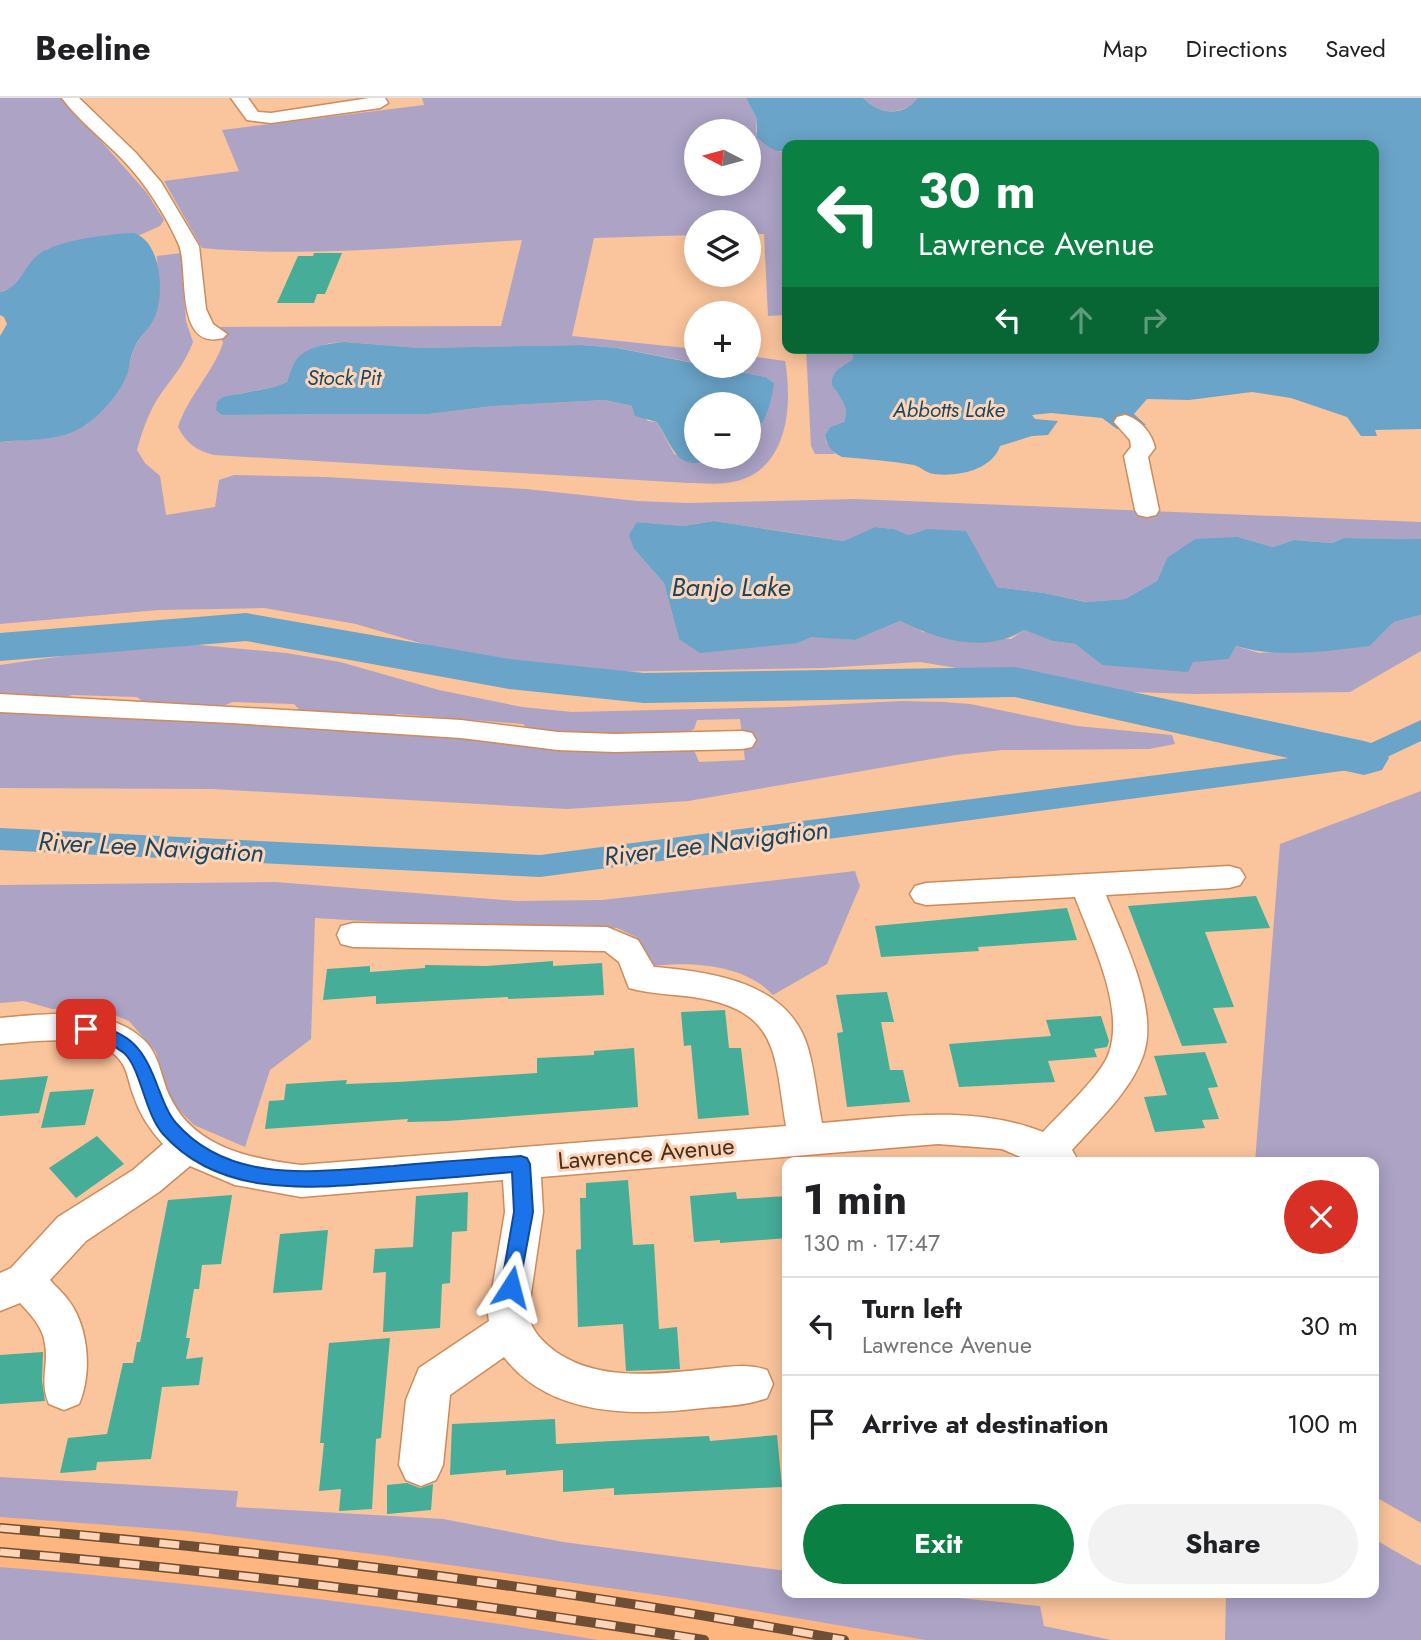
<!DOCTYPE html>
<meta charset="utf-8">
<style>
:root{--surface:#fff;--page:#f2f2f2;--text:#202124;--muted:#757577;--line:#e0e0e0;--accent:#0b8043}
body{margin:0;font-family:Jost,sans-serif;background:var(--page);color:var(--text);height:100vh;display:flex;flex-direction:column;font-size:26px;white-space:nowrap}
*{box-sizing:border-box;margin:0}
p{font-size:23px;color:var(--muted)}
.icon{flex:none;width:38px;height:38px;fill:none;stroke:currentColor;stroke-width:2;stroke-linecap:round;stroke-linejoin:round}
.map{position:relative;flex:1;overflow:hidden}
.details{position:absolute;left:782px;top:1059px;width:597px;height:441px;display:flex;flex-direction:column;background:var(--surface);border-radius:14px;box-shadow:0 4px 18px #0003}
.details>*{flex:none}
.banner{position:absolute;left:782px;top:42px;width:597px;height:214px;border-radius:14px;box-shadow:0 4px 18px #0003;background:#0b8043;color:#fff;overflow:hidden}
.needle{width:46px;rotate:276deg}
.controls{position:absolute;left:684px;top:21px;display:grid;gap:14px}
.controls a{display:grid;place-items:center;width:77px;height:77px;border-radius:50%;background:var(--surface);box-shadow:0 4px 18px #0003;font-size:35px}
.pin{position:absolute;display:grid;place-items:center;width:60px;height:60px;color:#fff;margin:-30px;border-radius:14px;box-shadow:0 4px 10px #0006}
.me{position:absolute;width:77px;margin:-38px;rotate:9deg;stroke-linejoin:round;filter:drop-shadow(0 0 5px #0008)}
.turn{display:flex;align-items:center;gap:24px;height:147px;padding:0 21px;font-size:32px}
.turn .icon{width:91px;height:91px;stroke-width:2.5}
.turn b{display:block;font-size:49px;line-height:60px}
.lanes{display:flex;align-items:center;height:66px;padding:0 21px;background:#0003;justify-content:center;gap:35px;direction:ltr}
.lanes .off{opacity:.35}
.round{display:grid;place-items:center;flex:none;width:74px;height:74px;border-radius:37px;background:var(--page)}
.headline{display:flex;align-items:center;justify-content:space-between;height:119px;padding:0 21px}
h1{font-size:42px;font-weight:700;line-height:52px}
.button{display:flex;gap:14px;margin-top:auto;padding:14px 21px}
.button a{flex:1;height:80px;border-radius:42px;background:var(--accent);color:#fff;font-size:28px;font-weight:700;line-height:80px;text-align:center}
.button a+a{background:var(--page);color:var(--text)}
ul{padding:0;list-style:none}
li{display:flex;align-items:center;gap:21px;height:98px;padding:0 21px;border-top:2px solid var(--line)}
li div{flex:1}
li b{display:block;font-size:26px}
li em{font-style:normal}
header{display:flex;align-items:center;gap:42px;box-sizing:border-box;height:98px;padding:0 35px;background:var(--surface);border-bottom:2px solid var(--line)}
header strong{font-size:33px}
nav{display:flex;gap:38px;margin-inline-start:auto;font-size:24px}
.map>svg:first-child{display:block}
</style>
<header>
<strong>Beeline</strong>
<nav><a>Map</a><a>Directions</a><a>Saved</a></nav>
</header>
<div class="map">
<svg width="1421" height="1542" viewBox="0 0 1421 1542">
<rect width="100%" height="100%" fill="#fac49c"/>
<polygon fill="#ffb57e" points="0,1419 187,1433 387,1458 678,1500 925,1542 598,1542 127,1480 0,1469"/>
<g fill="#aca3c5" fill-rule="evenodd">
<polygon points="0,0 63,0 147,95 164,122 160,128 140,137 108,137 47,151 17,188 0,194"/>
<path d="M422,0H746L757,21L756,34L780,54H787V217L768,218L764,136H749V124H696V137L594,140L572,238L696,251V265L618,250L582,247L420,250L345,244L330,245L312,251L287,284L274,289L237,296L222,317L429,316L494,308L605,302L632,308L648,323L657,324L674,356L706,363L716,359H749V339L756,335L765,279L710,268H749V258L785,263C793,308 788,374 732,384C719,387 702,385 688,385L214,357C196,352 187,346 178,329C188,298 213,275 223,245L217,229L501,228L522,142C416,148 307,160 202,150L164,83L239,73L222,32L424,7ZM696,33H749V86H696Z"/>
<path d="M863,0H918V1C901,18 879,17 863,0Z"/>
<path d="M181,155L186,223L193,244C185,266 171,281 158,300C148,316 142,334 137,352L145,365L160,378L166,417L215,409L219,382L234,377L326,379L526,391L637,403L687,405L855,401L1421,424V441L1344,440L1332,445L1294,442L1273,449L1238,439L1167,460L1157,483L1125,501L1087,504L1044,495L997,489L926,431L909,437L894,431L875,429L845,443L714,423L683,428L637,424L634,451L664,485L679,541L798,545L811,538L855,542L900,523L923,534L1011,541L1024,532L1052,543L1075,546L1102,567L1229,561L1236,548L1259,555L1370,548L1394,524L1421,517V553L1350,594L1195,596L1097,593L920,564L822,570L552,575L487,565L356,526L264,510L158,512L0,526V344L49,340L86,327L113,299L127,276L134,249L154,221L159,203L157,158Z"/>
<path d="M806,250H853V263L840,269L836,293C844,300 849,313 844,324L830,329L825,337L826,344L835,356H815L811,348Z"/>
<polygon points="146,546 189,546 286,555 340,564 439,592 522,609 572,614 785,609 902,603 943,604 970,606 1077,628 1172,637 1175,646 1149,651 1002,652 955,657 688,703 567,711 212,691 0,690 0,610 694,652 699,664 745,662 740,621 697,622 694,631 681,638 534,636 523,626 397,616 383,622 303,616 294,606 233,604 217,610 146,606 137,599 72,597 55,602 0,600 0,567"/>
<polygon points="1421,693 1421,1425 1374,1398 1374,1064 1255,1064 1280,746"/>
<path d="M855,773L860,788L827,866L773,897C746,867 692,863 654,868L638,840L617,830L449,828L315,820L311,941L270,972L245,1049L194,1027L170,1003L156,954L129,923L96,910L52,911L24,903L0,905V787L275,784L517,803L602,802Z"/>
<polygon points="0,1379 238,1393 236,1409 443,1421 563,1444 787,1473 788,1494 908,1495 1040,1508 1044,1528 1111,1542 925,1542 678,1500 387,1458 187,1433 0,1419"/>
<polygon points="1374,1441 1421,1468 1421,1542 1225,1542 1226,1495 1374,1494"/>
<path d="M0,1469C200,1485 400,1508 598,1542H0Z"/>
</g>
<g fill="#6aa4c8">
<path d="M746,0H863C879,17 903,19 918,0H1421V331L1375,332L1377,338H1361L1347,319L1291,300L1252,294L1189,302L1147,301L1134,316L1146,327L1117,331L1102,320L1051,315L1032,317L1035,321L1058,323L1048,337L1032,338L1000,348C992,372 958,379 934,376C926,375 921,369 914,367C890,363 866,361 842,359C832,354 827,349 825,337L830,329L844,324C850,308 840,299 832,287C831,273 842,268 853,262V250H1374V47H788L787,54C774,54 767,49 757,39V21Z"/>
<path d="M134,135C162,144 165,198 154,221C149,231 140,238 135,248C131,256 130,265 128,274C121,294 102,316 84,328C59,344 28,341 0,344V238L7,226L4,219L0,217V194C22,189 22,170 38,157C56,142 109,136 134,135Z"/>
<path d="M345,244L420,250L582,247L617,250L765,279L774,285C772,302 765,330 749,339V306H696V359H716C678,377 674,351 657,324L635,318L632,308L605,302L494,308L429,316L222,317L216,312L217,304L223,299L274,289L287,284C290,277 292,268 296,262C306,249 329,245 345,244Z"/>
<path d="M714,423L844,443L875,429L894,431L909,437L926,431L966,433L997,489L1044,495L1086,504L1125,501L1157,483L1167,460L1195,441L1238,439L1273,449L1294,442L1332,445L1344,440L1421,441V517L1394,524L1370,548C1325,553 1280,561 1236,548L1229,561L1193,564L1188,574L1102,567L1075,546L1052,543L1024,532C986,556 938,542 900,523L855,542L811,539L798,545L700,555L679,541L664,485L634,451L629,437L637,424L683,428Z"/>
</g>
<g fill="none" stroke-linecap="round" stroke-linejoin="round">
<polygon fill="#6aa4c8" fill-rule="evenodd" points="1421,622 1421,643 1364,670 540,779 0,752 0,730 540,757 1358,651"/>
<polygon fill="#6aa4c8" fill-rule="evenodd" points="246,515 509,561 644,575 1015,569 1364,643 1382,648 1389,660 1382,672 1364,677 1015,599 644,605 509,591 246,543 0,563 0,535"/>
</g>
<g fill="#45ad98">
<polygon points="314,155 342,155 325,196 317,196 314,205 277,205 298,158 313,158"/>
<polygon points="1256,798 1270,830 1205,834 1234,909 1213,910 1227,945 1182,948 1128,808"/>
<polygon points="1067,810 1077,842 978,849 979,853 881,859 875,828"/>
<polygon points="553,863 553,868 602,865 604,897 508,901 508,899 376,906 376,898 323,902 327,871 370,868 370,874 425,870 425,867 487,868"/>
<polygon points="887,894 894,924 881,924 890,972 903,972 910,1004 847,1009 837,935 843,934 836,897"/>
<polygon points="725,912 729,950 741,950 749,1017 698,1021 691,947 684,948 681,914"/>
<polygon points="1101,918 1109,943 1107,949 1094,951 1097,959 1048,963 1055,984 959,989 949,946 1051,938 1046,922"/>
<polygon points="634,950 638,1009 447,1023 407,1024 408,1021 265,1031 269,1003 284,1002 286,986 347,982 346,986 398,984 537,975 537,960 594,957 594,953"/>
<polygon points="1205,954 1218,989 1208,990 1219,1021 1202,1022 1205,1030 1155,1034 1144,999 1167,997 1154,958"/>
<polygon points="48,978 39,1015 0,1018 0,982"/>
<polygon points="94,991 85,1027 41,1030 50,994"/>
<polygon points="97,1038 124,1066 76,1100 49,1070"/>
<polygon points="628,1082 633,1147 654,1146 659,1231 677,1229 680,1271 626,1273 623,1226 578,1229 576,1152 581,1151 580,1100 586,1100 586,1085"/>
<polygon points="468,1094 467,1133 452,1134 450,1185 442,1186 440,1230 383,1234 386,1174 373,1175 375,1151 413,1149 416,1098"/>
<polygon points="736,1094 737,1101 788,1098 788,1140 720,1145 720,1142 694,1144 690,1098"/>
<polygon points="232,1097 221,1166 202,1167 199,1191 194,1191 186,1240 190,1240 186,1261 203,1259 199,1287 162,1289 151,1361 97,1364 96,1372 60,1375 68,1340 107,1336 123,1265 133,1265 137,1244 140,1244 168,1102"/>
<polygon points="328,1132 322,1192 273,1195 280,1136"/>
<polygon points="390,1240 381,1340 376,1341 372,1411 339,1413 341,1391 319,1393 324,1345 320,1345 329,1245"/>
<polygon points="43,1254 42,1283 45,1303 0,1306 0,1257"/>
<polygon points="555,1321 556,1346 709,1338 710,1343 777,1337 782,1389 614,1397 614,1390 563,1394 563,1372 506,1377 506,1372 450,1377 452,1326"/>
<polygon points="407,1385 420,1390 433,1386 431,1412 387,1416 387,1387"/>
</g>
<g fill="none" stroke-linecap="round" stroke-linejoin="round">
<defs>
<g id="minor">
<path d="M62,0H79L136,55L161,84L199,148L206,211L213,226L227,236L223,240C174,253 189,172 179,147C166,117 145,85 123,62C103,41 79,23 62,0Z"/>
<polygon points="231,0 248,0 258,14 271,15 369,0 385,0 388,5 380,10 271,25 247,22"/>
<path d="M1125,317C1140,321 1152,335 1155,350L1148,359L1159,412L1156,417L1147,419L1138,417L1135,412L1124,358L1131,349L1130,342L1114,324L1117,319Z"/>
<polygon points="0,596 461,622 558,634 615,636 742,633 752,635 756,642 752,649 742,651 615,654 558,652 461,640 232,625 0,614"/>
<path d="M1229,768L1240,771L1245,779L1240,787L1229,790L1106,797C1123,841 1160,911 1143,958C1130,994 1097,1024 1072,1052L1079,1064H1032L1002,1051L938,1046L541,1079L543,1114L528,1216C532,1234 542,1243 556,1254C600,1284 658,1276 708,1271C729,1269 747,1265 767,1272L773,1286L767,1300C746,1308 725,1308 703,1310C636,1318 550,1320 504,1259L450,1297L443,1367L436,1382L421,1388L406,1382L399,1367L406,1302L419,1270L489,1223L488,1216L505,1114L503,1082L301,1099L235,1087L190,1068L159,1094L86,1143L50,1182C56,1189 64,1196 69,1203C89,1230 92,1276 79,1306L64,1312L49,1306C39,1283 49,1268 45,1246C43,1229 31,1217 20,1205L0,1213V1175L11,1170L58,1119L133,1072L163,1046C150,1032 139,1015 133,996C129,986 128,974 122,965C101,932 33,944 0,946V920C46,916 107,907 144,942C160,957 161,981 170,999C194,1050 251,1061 301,1067L786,1028C774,956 780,912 693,899C672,896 650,896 629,890L619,864L605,853L353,849L341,846L337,837L341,828L353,825L607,829L638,842L654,869C712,874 789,884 808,950C815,974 817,1001 822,1025C896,1019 971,1006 1043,1034C1060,1015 1101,978 1109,955C1125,909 1091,842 1075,799L926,807L915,804L910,796L915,788L926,785Z"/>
</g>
</defs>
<use href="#minor" stroke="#cc8c5b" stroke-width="3"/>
<use href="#minor" fill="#fff" fill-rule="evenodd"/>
<defs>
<g id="rail">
<path d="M0,1430C283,1454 564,1491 844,1542"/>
<path d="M0,1454C236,1474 470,1504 704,1542"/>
</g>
</defs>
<use href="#rail" stroke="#6f4e36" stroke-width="10"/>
<use href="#rail" stroke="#fdd4b7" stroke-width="7" stroke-dasharray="20" stroke-linecap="butt"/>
</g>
<path fill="#1a73e8" stroke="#114b97" stroke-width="2" d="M86,924C132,935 143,949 159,992C164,1004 167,1015 176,1025C231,1088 319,1073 393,1068C435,1064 478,1061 521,1058L527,1060L530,1066L533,1114L518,1195L511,1198L504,1195L501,1189L514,1114L512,1074C471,1078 430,1081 389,1084C312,1090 221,1101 163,1036C144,1014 141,970 124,955C111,944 95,941 80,936L77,931L80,926Z"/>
<g text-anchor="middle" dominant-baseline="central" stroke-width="6" stroke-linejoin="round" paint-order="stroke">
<g font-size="21" font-style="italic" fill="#194761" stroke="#fdd4b7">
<text x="344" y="280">Stock Pit</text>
<text x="949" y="312">Abbotts Lake</text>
</g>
<g font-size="24" fill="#4a2f1b" stroke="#fdd4b7">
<text transform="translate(646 1055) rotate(-5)">Lawrence Avenue</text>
</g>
<g font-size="26" font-style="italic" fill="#194761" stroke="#fdd4b7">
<text x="731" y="489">Banjo Lake</text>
<text transform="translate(716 745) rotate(-7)">River Lee Navigation</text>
<text transform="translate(151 749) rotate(3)">River Lee Navigation</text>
</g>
</g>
</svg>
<div class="controls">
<a><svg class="needle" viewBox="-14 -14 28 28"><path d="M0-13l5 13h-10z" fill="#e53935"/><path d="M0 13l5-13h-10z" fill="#757577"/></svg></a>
<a><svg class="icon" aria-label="layers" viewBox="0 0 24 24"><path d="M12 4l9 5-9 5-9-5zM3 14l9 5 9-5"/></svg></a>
<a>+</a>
<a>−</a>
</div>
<div class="pin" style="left:86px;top:931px;background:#d93025"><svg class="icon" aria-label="arrive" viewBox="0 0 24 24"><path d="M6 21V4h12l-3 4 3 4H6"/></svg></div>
<svg class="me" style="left:511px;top:1189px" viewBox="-20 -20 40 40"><path d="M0-17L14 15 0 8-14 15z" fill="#1a73e8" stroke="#fff" stroke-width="4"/></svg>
<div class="banner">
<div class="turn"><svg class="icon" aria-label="left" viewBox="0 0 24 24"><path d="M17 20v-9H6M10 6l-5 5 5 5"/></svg><div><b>30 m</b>Lawrence Avenue</div></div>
<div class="lanes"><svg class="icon" aria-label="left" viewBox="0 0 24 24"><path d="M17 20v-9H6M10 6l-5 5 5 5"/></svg><svg class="icon off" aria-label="ahead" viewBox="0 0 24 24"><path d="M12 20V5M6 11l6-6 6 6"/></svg><svg class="icon off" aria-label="right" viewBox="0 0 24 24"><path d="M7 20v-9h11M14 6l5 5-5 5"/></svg></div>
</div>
<section class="details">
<div class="headline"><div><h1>1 min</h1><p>130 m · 17:47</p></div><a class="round" style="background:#d93025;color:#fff"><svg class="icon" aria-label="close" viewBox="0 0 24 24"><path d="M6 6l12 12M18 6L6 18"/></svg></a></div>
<ul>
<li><svg class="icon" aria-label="left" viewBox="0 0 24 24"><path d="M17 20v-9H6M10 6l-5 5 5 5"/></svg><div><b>Turn left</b><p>Lawrence Avenue</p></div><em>30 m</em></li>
<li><svg class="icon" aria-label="arrive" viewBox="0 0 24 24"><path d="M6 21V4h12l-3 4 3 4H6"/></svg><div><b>Arrive at destination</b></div><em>100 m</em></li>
</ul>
<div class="button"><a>Exit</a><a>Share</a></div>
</section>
</div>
